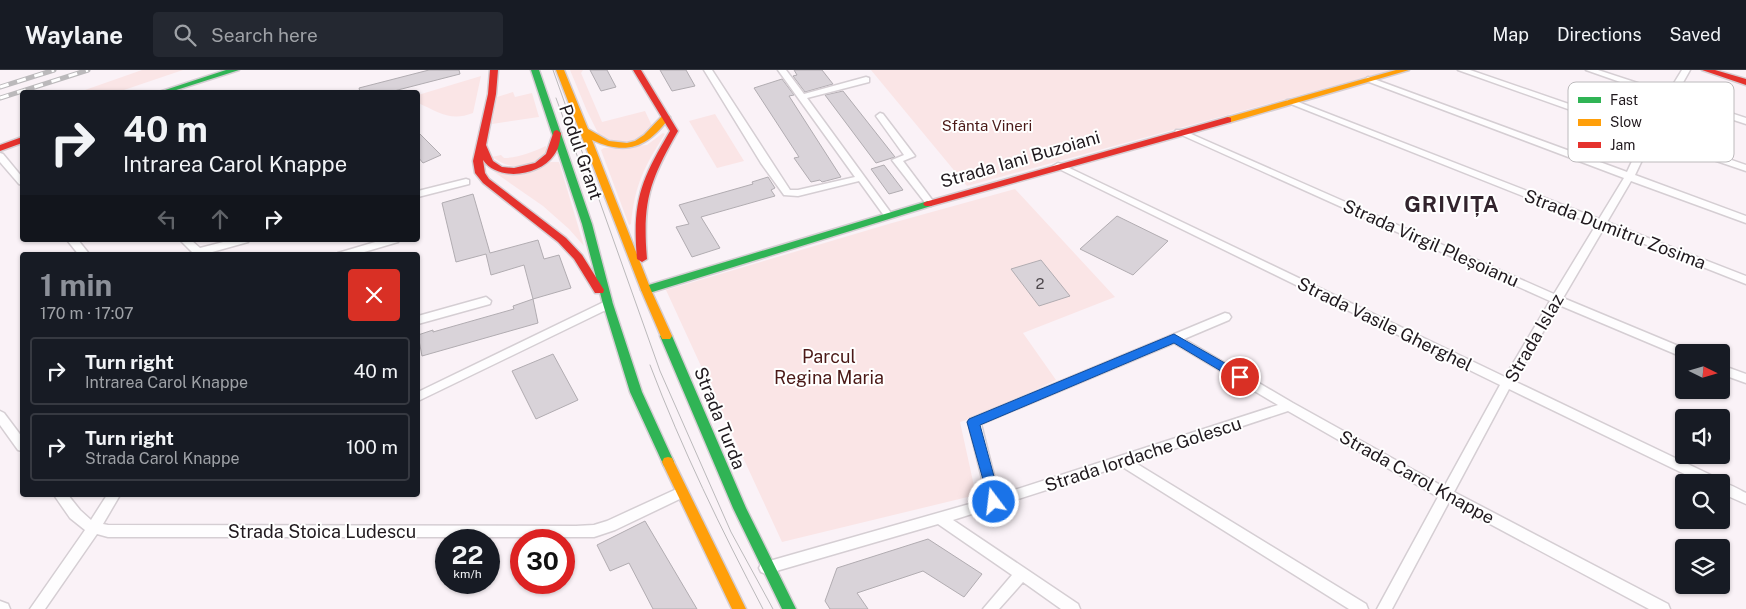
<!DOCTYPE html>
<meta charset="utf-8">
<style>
:root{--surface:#171b24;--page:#242831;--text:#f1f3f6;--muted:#9ea1a6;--line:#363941;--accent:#8c9099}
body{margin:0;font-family:"Public Sans",sans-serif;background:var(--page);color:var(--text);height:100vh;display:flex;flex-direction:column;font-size:19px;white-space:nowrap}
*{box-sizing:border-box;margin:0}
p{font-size:16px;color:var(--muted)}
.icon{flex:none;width:28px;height:28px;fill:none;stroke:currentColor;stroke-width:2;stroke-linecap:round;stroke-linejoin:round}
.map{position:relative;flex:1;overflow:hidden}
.drawer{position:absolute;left:20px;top:182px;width:400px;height:245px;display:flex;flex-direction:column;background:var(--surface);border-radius:5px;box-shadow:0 1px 4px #0004}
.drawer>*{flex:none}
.banner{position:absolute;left:20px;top:20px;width:400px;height:152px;border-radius:5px;box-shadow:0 1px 4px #0004;background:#171b24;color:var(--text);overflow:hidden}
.needle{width:32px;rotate:95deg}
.controls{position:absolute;left:1675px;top:274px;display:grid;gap:10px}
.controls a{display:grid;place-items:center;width:55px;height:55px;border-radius:5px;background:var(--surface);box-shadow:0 1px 4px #0004;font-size:25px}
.speed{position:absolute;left:435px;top:459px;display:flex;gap:10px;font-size:25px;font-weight:700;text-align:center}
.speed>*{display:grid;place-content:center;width:65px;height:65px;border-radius:50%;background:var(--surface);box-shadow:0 1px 4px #0004;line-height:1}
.speed small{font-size:12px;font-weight:400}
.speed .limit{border:8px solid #d22;background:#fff;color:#111}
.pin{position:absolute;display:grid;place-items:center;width:42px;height:42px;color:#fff;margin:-21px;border:2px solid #fff;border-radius:50%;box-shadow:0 1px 5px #0007}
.me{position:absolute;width:55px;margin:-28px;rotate:345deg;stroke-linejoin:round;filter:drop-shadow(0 0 4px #0008)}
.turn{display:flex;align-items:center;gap:18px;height:105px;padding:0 20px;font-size:22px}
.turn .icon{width:65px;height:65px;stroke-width:2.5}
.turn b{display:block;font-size:35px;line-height:42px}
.lanes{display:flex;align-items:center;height:48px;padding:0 20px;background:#0003;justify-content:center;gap:25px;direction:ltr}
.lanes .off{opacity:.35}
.round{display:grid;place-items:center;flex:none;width:52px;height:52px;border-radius:5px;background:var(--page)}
.overview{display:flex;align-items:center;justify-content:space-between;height:85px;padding:0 20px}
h1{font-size:30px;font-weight:700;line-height:38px;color:var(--accent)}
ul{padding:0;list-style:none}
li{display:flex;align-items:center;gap:15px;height:68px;margin:0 10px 8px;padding:0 10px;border:2px solid var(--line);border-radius:5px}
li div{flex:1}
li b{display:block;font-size:19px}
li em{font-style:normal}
header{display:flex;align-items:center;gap:30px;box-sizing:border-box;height:70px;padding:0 25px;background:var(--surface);border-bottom:1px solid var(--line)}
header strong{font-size:24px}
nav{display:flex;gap:28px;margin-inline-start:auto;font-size:18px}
.search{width:350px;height:45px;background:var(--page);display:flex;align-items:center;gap:12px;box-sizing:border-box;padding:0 18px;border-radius:5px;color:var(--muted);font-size:19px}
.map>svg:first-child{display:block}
</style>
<header>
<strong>Waylane</strong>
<div class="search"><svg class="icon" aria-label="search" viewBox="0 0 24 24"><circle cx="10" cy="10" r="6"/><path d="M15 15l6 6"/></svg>Search here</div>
<nav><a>Map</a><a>Directions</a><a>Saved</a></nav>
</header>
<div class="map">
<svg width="1746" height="539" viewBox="0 0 1746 539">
<rect width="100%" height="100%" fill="#faf2f7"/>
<g fill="#fae5e6">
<polygon points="142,0 183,0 118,22 86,22 85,20"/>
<polygon points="570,0 583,0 581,3 602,52 645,41 653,58 630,73 606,70 598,63 587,41"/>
<polygon points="871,0 1392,0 967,116"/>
<path d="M481,6L473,43C450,52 439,42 418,33V25Z"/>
<polygon points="513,22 515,27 532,23 539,47 492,54 497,27"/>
<polygon points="715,44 744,91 717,98 689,51"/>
<path d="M663,63L665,64C644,97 635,114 631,154L629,155L601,80L604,78L647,75Z"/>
<path d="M546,76V83C527,99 513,101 492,87L501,85L504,88C518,88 533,82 546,76Z"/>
<polygon points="551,92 559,92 584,176 569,159 543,136 494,102 506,104"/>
<polygon points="1015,119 1115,227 1023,263 1056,310 980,346 960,352 976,425 782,472 666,220 892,153"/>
</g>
<g fill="#d9d3d9" stroke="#b1acb1">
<polygon points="429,0 459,0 460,4 390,22 360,22 359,18"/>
<polygon points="590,0 607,0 616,17 601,21"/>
<polygon points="660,0 686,0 695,16 672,21"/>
<polygon points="794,0 822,0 833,14 805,22 793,6 797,5"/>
<polygon points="782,9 794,25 789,26 841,107 822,112 820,110 811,112 794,88 799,87 754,18"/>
<polygon points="843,21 895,87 876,93 825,25"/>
<polygon points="418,62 441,85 423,93 418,87"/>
<polygon points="884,95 903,120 889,124 871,99"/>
<polygon points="768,107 775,118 771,120 775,126 701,147 720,178 692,187 676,157 689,154 679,135 753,114 752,112"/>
<polygon points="473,124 490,183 538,170 544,189 559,185 571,218 533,229 524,195 491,205 486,184 456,192 442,133"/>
<polygon points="1117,146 1168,171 1133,205 1080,179"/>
<polygon points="1041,190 1070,226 1039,236 1011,199"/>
<polygon points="533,229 538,253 422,286 418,265 433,260 433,262 514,239 513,236"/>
<polygon points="553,284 578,330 536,349 512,301"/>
<polygon points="645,451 697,539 653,539 629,493 610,501 597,475"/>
<polygon points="928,469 982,504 964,527 923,501 857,523 868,539 830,539 825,531 837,498"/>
</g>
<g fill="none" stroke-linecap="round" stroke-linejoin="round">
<defs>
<g id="street">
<polygon points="704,0 712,0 790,120 798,120 855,107 778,0 786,0 804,24 866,7 869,8 869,12 807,28 891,143 893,145 891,147 885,147 859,111 798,126 784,125 761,93"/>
<path d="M1458,0H1470L1647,61L1666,28L1586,0H1598L1668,23L1682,0H1690L1676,25L1746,48V54L1673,30L1654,63L1746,95V101L1652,69L1635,105L1746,146V153L1631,111L1607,152L1746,206V214L1604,158L1563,228L1688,280L1689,282H1684V287L1680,286L1559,235L1514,311L1717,408L1718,412H1701L1509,319L1454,422L1668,534L1670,539H1649L1449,432L1392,539H1377L1438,427L1288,341L1134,392L1366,534L1368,539H1349L1121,396L953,450L1078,534L1080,539H1061L1023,512L999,539H983L1012,505L938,454L766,504L761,502L759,498L761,494L766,492L987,429L968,352L970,349L1225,243L1229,244L1231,247L1229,250L1184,269L1293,333L1444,417L1500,315L1053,96L1058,93L1061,94L1505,307L1550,231L1175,62L1176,60H1182L1554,224L1596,155L1286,32L1287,30H1293L1599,149L1624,108L1364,10L1368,7L1371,8L1627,102L1644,66ZM1174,273L1278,335L999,425L981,354Z"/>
<polygon points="880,43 883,44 915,86 903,91 933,131 935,133 933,135 927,135 892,90 904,85 876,46"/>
<polygon points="0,83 3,84 22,107 22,115 19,114 0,92"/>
<polygon points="466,109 469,110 469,114 418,127 418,121"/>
<polygon points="67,170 78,170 90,185 79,185"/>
<polygon points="180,170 191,170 200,178 231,170 249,170 248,172 205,184 206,185 195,185"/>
<polygon points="382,170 399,170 398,172 354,185 337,185 338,183"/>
<polygon points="486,227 491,231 490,234 418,254 418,246"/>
<polygon points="608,230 612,231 613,234 612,237 418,331 418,322"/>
<polygon points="1721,295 1746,304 1746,313 1721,304"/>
<polygon points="0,341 4,343 22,367 22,381 18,380 0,355"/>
<path d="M1718,412C1727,412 1738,419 1746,423V434L1721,423V412Z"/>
<polygon points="681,417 686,418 687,422 686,426 615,460 594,467 108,467 97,464 45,539 30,539 85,460 70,448 54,425 68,425 80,440 91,450 107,425 120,425 103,454 108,455 576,456 594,455 607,451"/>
<polygon points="0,531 8,534 10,539 0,539"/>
</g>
<g id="fast">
<polygon points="226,0 239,0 170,22 159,22"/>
<polygon points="531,0 539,0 592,154 613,234 642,322 674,392 672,396 668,397 664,396 630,322 603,234 582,154"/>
<polygon points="928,131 933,134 931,136 646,224 641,220 642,217"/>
<polygon points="666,262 672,266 746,438 796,539 782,539 733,438 660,266"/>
</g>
<g id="slow">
<path d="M556,0H564L588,59L609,71L627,73L635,71L644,65L663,45L666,44L670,47C648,77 627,86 592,70L651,220L672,266L670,269H662L641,220Z"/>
<polygon points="1396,0 1409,0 1231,52 1225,52 1224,50 1225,48"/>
<polygon points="668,387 672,388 746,539 732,539 662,392 664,388"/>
</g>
<g id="jam">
<path d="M490,0H498L496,24L486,75L493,91L502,97L514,98L535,93L546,84L554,61L557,60L561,63C560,70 559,79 554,85C540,106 498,112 483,90L485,103L489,109L566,168L582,185L604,220L603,223H595L574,189L558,172L483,113L475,103L473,91L488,24Z"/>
<path d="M633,0H641L678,61C650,110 642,131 647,189L642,192L637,189C632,131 641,110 670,61Z"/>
<polygon points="1702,0 1715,0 1746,9 1746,15"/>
<polygon points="1228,47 1231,48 1231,52 931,136 925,136 923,134 925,132"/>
<polygon points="22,67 22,73 0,81 0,75"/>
</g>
</defs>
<use href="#street" stroke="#d5ced3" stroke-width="3"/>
<use href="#fast" stroke="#d5ced3" stroke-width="3"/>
<use href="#slow" stroke="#d5ced3" stroke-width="3"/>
<use href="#jam" stroke="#d5ced3" stroke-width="3"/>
<use href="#street" fill="#fefdfe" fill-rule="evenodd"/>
<use href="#fast" fill="#30b455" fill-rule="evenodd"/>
<use href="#slow" fill="#ff9f0a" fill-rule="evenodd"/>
<use href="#jam" fill="#e5322d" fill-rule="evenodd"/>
<g stroke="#bbb9bb" stroke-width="1">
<polyline points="553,0 660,301 731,462 773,539"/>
<polyline points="556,28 586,110"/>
<path d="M650,295C682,379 721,459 763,539"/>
</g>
<defs>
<g id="rail">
<polyline points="0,17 54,0"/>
<polyline points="0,28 88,0"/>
</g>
</defs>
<use href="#rail" stroke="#bbb9bb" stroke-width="5"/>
<use href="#rail" stroke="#fff" stroke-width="3" stroke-dasharray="9" stroke-linecap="butt"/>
</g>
<polygon fill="#1a73e8" stroke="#114b97" points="1174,264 1244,304 1246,307 1244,310 1236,310 1174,273 980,355 1001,432 999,435 994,437 990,435 967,352 969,349"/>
<g text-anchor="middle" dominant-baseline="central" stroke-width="4" stroke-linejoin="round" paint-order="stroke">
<g font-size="15" fill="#4b1917" stroke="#fff">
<text x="987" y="55">Sfânta Vineri</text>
</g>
<g font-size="15" fill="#4e484d">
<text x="1040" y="213">2</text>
</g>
<g font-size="18" fill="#20191e" stroke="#fff">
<text transform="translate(581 82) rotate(71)">Podul Grant</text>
<text transform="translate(1020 89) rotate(-16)">Strada Iani Buzoiani</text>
<text transform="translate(1615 159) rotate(21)">Strada Dumitru Zosima</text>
<text transform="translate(1431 173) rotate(24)">Strada Virgil Pleșoianu</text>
<text transform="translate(1385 254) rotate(26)">Strada Vasile Gherghel</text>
<text transform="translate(1534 268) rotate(-60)">Strada Islaz</text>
<text transform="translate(720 348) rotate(68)">Strada Turda</text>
<text transform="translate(1143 384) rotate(-18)">Strada Iordache Golescu</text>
<text transform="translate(1417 407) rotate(29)">Strada Carol Knappe</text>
<text x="322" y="461">Strada Stoica Ludescu</text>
</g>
<g font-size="18" fill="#4b1917" stroke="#fff">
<text x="829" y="286">Parcul<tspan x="829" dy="21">Regina Maria</tspan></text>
</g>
<g font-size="22" font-weight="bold" letter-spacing="1" fill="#32242d" stroke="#fff">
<text x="1452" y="134">GRIVIȚA</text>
</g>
</g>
<rect x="1568" y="12" width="166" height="80" rx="8" fill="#fff" stroke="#bcbabc" stroke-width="1"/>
<rect x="1578" y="27" width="23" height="6" fill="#30b455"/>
<rect x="1578" y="49" width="23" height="7" fill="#ff9f0a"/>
<rect x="1578" y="72" width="23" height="6" fill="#e5322d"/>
<g font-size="14" fill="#20191e">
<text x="1610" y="35">Fast</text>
<text x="1610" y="57">Slow</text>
<text x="1610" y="80">Jam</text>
</g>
</svg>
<div class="controls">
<a><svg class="needle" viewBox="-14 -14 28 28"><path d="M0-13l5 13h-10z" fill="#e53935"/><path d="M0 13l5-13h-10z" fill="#9ea1a6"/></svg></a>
<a><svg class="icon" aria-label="sound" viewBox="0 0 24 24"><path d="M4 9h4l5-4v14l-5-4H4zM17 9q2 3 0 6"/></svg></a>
<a><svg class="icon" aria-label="search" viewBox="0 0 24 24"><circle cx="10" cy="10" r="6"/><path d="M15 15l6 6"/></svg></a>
<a><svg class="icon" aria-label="layers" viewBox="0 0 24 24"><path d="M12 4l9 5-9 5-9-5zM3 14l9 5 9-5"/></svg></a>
</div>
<div class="speed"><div>22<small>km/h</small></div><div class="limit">30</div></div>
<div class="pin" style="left:1240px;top:307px;background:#d93025"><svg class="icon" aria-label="arrive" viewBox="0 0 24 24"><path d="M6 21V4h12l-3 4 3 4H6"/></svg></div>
<svg class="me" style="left:994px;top:432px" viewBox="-20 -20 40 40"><circle r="17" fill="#1a73e8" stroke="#fff" stroke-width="3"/><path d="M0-11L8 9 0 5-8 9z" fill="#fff"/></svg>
<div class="banner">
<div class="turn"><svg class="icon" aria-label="right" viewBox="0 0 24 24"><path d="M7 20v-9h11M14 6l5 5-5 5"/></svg><div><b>40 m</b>Intrarea Carol Knappe</div></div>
<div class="lanes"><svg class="icon off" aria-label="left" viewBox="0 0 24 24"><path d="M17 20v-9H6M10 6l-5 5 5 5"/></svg><svg class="icon off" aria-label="ahead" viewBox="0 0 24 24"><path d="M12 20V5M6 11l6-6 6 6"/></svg><svg class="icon" aria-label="right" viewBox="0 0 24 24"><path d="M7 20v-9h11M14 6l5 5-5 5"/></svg></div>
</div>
<section class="drawer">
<div class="overview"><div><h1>1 min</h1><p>170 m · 17:07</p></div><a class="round" style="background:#d93025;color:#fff"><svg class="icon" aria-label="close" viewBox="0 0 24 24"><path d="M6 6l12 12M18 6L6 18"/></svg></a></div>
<ul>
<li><svg class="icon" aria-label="right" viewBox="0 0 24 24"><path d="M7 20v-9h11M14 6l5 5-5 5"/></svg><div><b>Turn right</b><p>Intrarea Carol Knappe</p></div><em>40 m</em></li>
<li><svg class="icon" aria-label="right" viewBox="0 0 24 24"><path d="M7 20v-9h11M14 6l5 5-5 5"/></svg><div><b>Turn right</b><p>Strada Carol Knappe</p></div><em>100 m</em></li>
</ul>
</section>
</div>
